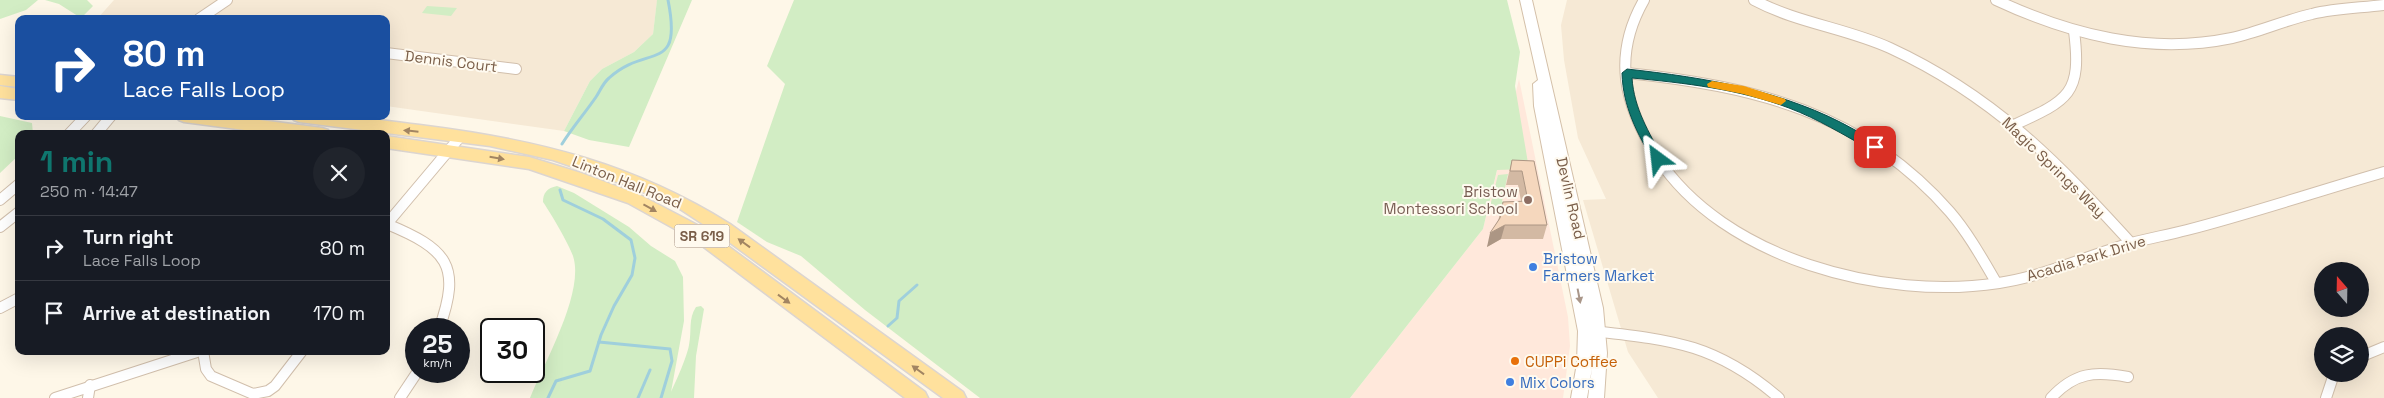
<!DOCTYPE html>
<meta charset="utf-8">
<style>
:root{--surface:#171b24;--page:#20242c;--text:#f1f3f6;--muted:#9ea1a6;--line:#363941;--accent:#0f766e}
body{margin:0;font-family:"Space Grotesk",sans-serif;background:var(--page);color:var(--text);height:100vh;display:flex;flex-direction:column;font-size:19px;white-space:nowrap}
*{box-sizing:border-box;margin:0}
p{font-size:16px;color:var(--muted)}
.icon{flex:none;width:28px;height:28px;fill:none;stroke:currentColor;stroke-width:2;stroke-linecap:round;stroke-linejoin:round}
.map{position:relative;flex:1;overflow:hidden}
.side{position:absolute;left:15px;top:130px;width:375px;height:225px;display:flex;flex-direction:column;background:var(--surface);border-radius:10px;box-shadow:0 5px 20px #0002}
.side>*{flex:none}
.guide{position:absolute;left:15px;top:15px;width:375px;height:105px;border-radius:10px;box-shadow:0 5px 20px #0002;background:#1a4fa0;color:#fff;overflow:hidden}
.needle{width:32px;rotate:340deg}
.fabs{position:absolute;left:2314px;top:262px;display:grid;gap:10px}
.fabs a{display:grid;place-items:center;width:55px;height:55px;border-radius:50%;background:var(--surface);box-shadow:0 5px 20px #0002;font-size:25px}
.speed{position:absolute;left:405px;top:318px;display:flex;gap:10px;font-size:25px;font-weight:700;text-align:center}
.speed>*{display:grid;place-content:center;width:65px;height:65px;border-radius:50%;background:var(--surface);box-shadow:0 5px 20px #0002;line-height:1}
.speed small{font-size:12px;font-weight:400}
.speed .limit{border:2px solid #111;border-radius:8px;background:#fff;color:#111}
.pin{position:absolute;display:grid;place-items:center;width:42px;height:42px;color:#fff;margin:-21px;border-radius:10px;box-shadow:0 2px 8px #0006}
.me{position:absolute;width:55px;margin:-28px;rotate:330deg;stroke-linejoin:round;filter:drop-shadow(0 0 4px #0008)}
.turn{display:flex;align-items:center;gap:18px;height:105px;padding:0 25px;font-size:22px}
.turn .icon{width:65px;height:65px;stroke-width:2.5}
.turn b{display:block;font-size:35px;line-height:42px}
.round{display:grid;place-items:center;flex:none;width:52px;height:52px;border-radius:26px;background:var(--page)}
.head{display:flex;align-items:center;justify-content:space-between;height:85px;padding:0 25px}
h1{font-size:30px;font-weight:700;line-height:38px;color:var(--accent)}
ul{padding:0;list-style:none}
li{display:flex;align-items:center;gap:15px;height:65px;padding:0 25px;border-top:1px solid var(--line)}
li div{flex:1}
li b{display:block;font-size:19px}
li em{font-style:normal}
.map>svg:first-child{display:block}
</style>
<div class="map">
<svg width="2384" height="398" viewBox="0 0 2384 398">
<rect width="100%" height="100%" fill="#fef7e8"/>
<g fill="#f6e9d5" fill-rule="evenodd">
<polygon points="114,0 657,0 657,1 653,34 634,52 602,69 590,81 564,131 386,106 386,19 97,19"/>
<path d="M1567,0H2384V398H1658L1628,352L1583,200L1606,199L1578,138L1564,60L1561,25ZM2322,271H2360V309H2322ZM2322,336H2360V374H2322Z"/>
</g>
<polygon fill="#ffe8db" points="1519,79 1568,317 1570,346 1563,398 1350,398 1483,229"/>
<g fill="#d2edc4">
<polygon points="0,0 38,0 26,10 0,19"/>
<polygon points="45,0 87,0 93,6 81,18 59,4"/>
<polygon points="657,0 692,0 629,147 589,140 564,131 590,81 602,69 634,52 653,34"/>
<polygon points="794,0 1507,0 1520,52 1515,86 1529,169 1497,170 1483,229 1350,398 980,398 865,310 801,256 767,242 737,222 785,84 767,66"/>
<polygon points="427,6 457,8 451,16 422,13"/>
<polygon points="0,116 32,123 33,134 19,134 19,155 0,173"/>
<polygon points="1508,174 1502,201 1504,202 1503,208 1489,210 1498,175"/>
<path d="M557,186L574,193L629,227L651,246L675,261L683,277L684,321L671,392C676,381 687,357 689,345C692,331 688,319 696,307L701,306L704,309L696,356L694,398H530C544,363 585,292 573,256C569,244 550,212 543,202C543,193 547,188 557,186Z"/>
</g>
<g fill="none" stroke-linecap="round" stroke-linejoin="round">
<g stroke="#9fcfdc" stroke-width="3">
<path d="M562,144C572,128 585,113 596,97C600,91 603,83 609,78C647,43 683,75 668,0"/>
<polyline points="888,326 897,318 899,301 917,285"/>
<polyline points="599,342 670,349 672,361 661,398"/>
<polyline points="548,398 556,381 590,371 601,335 614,306 632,275 635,258 631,240 603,219 563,200 560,190"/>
<polyline points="638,398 650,370"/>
</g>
<defs>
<g id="minor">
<path d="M1644,0C1612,56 1624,105 1657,157C1723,259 1884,301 1999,283C2045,276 2086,256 2131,243C2150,238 2168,235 2187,230C2253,213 2318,191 2384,172"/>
<path d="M1754,0C1797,23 1846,28 1890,48C1994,96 2056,161 2131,243"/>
<path d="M1996,0C2071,35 2150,55 2232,38C2259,32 2285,20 2312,14C2336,8 2360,8 2384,5"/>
<polyline points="199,19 227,0"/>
<polyline points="386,53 516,69"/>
<path d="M1627,73C1753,86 1863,112 1950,212C1968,233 1982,258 1996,282"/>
<path d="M2014,125C2069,100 2082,94 2074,31"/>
<polyline points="69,134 86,116"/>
<polyline points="96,134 111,116"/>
<polyline points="0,200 19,184"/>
<path d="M387,224C447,249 462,265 439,329"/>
<polyline points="386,225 460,137"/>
<polyline points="0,227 19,212"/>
<polyline points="0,308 19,298"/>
<path d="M1593,331C1673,340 1716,344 1779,398"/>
<polyline points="203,351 206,369 211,376 253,394 268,391 275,386 302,351"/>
<polyline points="2360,357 2384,347"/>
<polyline points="55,398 200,351"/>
<polyline points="88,398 90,385"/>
<polyline points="400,398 418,371"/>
<path d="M2051,398C2075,372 2095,371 2128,377"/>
<polyline points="2326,398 2334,374"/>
</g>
<polygon id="secondary" points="1520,0 1532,0 1603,308 1607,353 1604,398 1588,398 1592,368 1587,398 1571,398 1577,363 1578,331 1534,106 1533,84 1538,80"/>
<g id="primary">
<polygon points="0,75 19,77 19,87 0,85"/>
<polygon points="0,86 19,89 19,100 0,98"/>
<polygon points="176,116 230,116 322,128 328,130 330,134 276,134 184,122 179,120"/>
<path d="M291,116C310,116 330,115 348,116C374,119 401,123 427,126C538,140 634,164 730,224L963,392L966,398H943L718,234L680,209L634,188L553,160L490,146L299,122L294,120Z"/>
<polygon points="386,136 529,157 581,173 640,195 705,229 925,392 928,398 905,398 693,239 628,203 529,169 386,148"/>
</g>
</defs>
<use href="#minor" stroke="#d1bfac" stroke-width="12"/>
<use href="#secondary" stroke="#d4c0a9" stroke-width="2"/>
<use href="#primary" stroke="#dcd5d0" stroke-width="3"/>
<use href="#minor" stroke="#fff" stroke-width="10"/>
<use href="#secondary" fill="#fff" fill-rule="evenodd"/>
<use href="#primary" fill="#ffe19d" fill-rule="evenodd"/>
</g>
<polygon fill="#d3b9a3" points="1512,160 1534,161 1547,225 1543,239 1501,239 1487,247 1498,221 1503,202 1521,201 1518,185 1506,185"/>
<polygon fill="#ac9684" points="1505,225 1501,239 1487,247 1490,233"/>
<polygon fill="#f5d7bd" stroke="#ac9684" points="1512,160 1534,161 1547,225 1505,225 1490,233 1500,218 1503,202 1528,201 1522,171 1510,171"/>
<defs><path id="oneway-solid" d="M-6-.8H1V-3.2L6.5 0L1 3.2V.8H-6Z" transform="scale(1.25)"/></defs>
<g fill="#a28562">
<use href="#oneway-solid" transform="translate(411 131) rotate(-174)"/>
<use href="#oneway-solid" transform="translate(497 158) rotate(10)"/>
<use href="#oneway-solid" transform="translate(650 208) rotate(29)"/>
<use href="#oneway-solid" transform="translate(744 243) rotate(-144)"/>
<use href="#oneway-solid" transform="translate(784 299) rotate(36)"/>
<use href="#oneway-solid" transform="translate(918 370) rotate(-144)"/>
</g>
<use fill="#a99689" href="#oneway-solid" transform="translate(1579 296) rotate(79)"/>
<path fill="#0f766e" stroke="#0a4d48" d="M1627,69C1707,78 1784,90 1855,130C1863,135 1875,139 1880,147L1875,151L1871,150C1844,135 1818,119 1789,108C1739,89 1685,83 1632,78C1634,109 1649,132 1663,159L1658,163L1654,162C1637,133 1623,107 1622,73Z"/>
<polygon fill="#f59e0b" points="1712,81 1744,86 1785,99 1786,101 1781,105 1743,94 1708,87 1707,84"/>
<circle fill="#8d6e63" stroke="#fffaef" stroke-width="2" cx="1528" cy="200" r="5"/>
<g fill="#3f7fe0" stroke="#fffaef" stroke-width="2">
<circle cx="1533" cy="267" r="5"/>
<circle cx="1510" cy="382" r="5"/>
</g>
<circle fill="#e8710a" stroke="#fffaef" stroke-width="2" cx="1515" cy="361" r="5"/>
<g text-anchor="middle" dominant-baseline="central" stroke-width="4" stroke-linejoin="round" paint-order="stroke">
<rect fill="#fffaef" stroke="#a28d7b" stroke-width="1" x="674.5" y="224.5" width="55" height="23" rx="4"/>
<g font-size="14" font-weight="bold" fill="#7a5e49">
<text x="702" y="236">SR 619</text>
</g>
<g font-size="15" fill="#7a5e49" stroke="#fffaef">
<text transform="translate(451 61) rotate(7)">Dennis Court</text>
<text transform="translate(2054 167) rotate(44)">Magic Springs Way</text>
<text transform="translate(627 182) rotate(22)">Linton Hall Road</text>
<text transform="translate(1571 198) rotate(77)">Devlin Road</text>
<text transform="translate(2086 258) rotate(-17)">Acadia Park Drive</text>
</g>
<g font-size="15" fill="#785e54" stroke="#fffaef" text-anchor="end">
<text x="1518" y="191">Bristow<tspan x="1518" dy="17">Montessori School</tspan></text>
</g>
<g font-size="15" fill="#366cbe" stroke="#fffaef" text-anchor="start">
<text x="1543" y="258">Bristow<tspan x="1543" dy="17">Farmers Market</tspan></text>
<text x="1520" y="382">Mix Colors</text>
</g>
<g font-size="15" fill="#c56008" stroke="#fffaef" text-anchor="start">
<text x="1525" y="361">CUPPi Coffee</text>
</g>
</g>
</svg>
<div class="fabs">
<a><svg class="needle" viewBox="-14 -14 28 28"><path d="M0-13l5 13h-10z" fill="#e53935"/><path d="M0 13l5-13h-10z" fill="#9ea1a6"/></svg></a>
<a><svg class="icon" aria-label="layers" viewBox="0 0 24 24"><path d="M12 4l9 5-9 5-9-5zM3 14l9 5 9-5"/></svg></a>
</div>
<div class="speed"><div>25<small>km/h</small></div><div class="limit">30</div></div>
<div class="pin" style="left:1875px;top:147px;background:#d93025"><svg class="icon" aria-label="arrive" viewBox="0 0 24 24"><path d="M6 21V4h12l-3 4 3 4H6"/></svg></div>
<svg class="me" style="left:1658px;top:159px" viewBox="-20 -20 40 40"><path d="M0-17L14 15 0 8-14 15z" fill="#0f766e" stroke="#fff" stroke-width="4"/></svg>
<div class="guide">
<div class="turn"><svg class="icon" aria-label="right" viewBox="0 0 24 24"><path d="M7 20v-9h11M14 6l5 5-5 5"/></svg><div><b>80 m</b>Lace Falls Loop</div></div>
</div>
<section class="side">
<div class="head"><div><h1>1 min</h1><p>250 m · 14:47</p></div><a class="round"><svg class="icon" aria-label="close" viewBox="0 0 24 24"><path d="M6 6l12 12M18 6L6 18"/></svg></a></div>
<ul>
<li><svg class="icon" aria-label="right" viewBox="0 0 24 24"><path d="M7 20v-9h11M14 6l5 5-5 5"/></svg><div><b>Turn right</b><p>Lace Falls Loop</p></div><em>80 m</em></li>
<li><svg class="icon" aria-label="arrive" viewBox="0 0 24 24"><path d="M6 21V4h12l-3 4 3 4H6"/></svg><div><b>Arrive at destination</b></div><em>170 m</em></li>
</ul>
</section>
</div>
